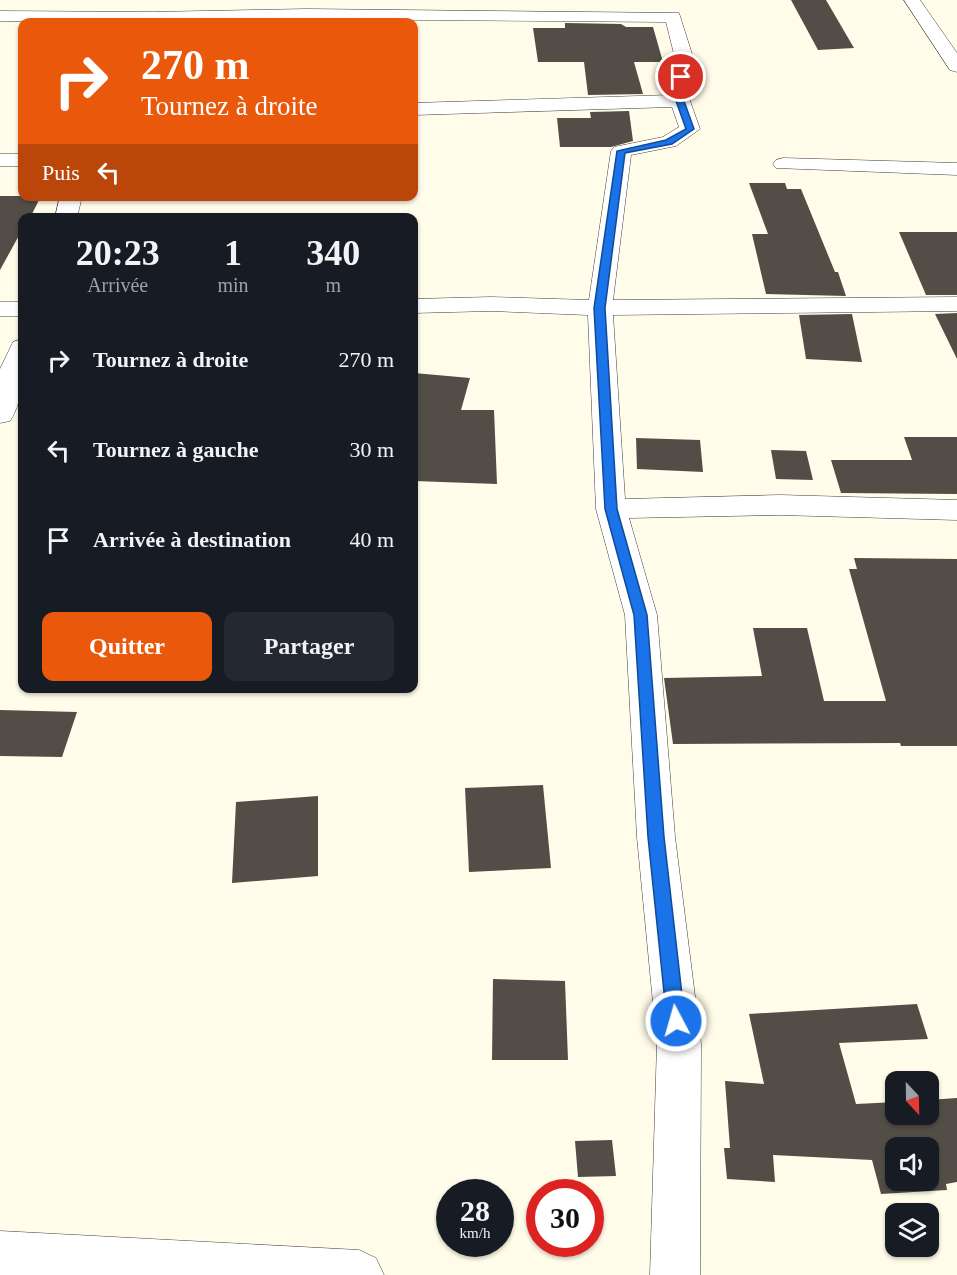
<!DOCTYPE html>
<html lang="fr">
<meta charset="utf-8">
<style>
:root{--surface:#171b24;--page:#242831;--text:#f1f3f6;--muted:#9ea1a6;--accent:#ea580c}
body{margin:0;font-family:Georgia,serif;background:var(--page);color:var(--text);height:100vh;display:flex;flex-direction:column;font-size:22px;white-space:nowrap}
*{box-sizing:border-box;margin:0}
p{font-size:20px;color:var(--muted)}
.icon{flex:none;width:33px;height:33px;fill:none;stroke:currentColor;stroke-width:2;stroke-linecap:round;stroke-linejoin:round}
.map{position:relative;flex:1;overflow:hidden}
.side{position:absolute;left:18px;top:213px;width:400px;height:480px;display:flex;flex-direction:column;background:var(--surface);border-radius:12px;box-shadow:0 2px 4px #0004}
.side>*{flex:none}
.hud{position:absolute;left:18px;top:18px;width:400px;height:183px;border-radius:12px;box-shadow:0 2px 4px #0004;background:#ea580c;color:#fff;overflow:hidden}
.needle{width:39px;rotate:158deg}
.buttons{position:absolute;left:885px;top:1071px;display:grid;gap:12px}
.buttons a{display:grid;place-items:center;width:54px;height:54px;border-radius:12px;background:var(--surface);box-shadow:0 2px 4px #0004;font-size:30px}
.speed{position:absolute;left:436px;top:1179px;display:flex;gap:12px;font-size:30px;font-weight:700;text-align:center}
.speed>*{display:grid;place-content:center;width:78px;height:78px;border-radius:50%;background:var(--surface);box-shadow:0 2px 4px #0004;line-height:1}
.speed small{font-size:15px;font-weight:400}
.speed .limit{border:9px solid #d22;background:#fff;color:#111}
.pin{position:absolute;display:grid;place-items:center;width:51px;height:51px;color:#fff;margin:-26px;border:3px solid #fff;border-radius:50%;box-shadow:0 2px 6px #0007}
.me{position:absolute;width:66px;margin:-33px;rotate:354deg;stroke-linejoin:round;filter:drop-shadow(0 0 4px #0008)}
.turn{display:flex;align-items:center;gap:21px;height:126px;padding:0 24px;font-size:27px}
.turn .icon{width:78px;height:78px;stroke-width:2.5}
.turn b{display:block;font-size:42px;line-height:51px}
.then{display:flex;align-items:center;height:57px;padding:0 24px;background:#0003;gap:12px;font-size:22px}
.eta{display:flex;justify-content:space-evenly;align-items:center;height:102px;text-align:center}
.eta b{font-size:36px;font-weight:600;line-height:42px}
.cta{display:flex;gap:12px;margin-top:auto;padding:12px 24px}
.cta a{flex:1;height:69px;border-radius:12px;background:var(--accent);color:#fff;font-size:24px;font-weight:600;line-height:69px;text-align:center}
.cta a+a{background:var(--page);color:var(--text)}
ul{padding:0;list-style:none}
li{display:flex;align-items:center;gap:18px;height:90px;padding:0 24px}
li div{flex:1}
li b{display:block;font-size:22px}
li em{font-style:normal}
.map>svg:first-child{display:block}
</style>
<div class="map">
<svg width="957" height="1275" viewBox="0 0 957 1275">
<rect width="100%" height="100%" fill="#fffce9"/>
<g fill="#534d47" fill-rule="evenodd">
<polygon points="791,0 826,0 854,48 818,50"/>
<polygon points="565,23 621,24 626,27 653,27 663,62 634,62 643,94 588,95 584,62 538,62 533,28 565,28"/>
<polygon points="629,111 633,141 611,147 560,147 557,118 591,118 590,112"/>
<polygon points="749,183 785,183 787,189 801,189 835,272 838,272 846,296 766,294 752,234 768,234"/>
<polygon points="0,196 41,196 30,218 22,218 22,230 0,270"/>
<polygon points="899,232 957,232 957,295 926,295"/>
<polygon points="957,313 957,359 935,314"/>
<polygon points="852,314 862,362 806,359 799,315"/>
<polygon points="414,373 470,378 461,410 494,410 497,484 414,481"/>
<polygon points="904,437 957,437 957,494 841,493 831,460 912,460"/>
<polygon points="636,438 700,440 703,472 637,469"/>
<polygon points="771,450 806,451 813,480 776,479"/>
<polygon points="854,558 957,559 957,746 901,746 900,743 673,744 664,678 762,676 753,628 807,628 824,701 886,701 849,569 857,569"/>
<polygon points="0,710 77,712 62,757 0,756"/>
<polygon points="543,785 551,868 469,872 465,788"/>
<polygon points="318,796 318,876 232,883 236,802"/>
<polygon points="493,979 565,981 568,1060 492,1060"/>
<path d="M917,1004L928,1039L839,1043L856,1104L896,1102V1114H928V1100L957,1098V1182L946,1184L947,1190L881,1194L872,1160L773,1155L775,1182L727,1179L724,1148H730L725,1081L764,1084L749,1014ZM896,1148H928V1180H896Z"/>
<polygon points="612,1140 616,1176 578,1177 575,1141"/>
</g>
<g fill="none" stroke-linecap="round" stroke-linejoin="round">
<defs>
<g id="minor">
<polygon points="904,0 920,0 957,53 957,72 950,70"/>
<polygon points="307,9 679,13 692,54 690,101 700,129 676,146 631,155 613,300 957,297 957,311 613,315 625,499 780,495 957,500 957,520 780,515 629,518 657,615 675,837 701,1044 700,1275 650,1275 657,1044 637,837 625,615 596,509 588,315 491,311 414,313 414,299 491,297 589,300 611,151 614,147 663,137 679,127 672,107 414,115 414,103 671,95 674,54 666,22 307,19 152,22 0,21 0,11 152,12"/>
<rect x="0" y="154" width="22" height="12"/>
<polygon points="783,158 957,163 957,175 776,168 773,164 776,160"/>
<polygon points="60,196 82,196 77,218 55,218"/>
<rect x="0" y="302" width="22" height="14"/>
<path d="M22,339C25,363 24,400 10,421L0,423V369L13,342Z"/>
<polygon points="0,1231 359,1250 376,1258 384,1275 0,1275"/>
</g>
</defs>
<use href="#minor" stroke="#3e3e3e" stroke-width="1"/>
<use href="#minor" fill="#fff" fill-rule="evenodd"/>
</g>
<polygon fill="#1a73e8" stroke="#114b97" stroke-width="1.5" points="679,76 685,77 684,101 694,129 672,144 625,153 605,308 617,509 647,615 664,837 685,1021 682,1027 676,1029 670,1027 667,1021 648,837 634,615 605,509 594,308 617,151 666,140 686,129 676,101"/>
</svg>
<div class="buttons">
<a><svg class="needle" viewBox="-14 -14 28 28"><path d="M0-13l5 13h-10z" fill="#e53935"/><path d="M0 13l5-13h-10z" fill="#9ea1a6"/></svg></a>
<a><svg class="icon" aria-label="sound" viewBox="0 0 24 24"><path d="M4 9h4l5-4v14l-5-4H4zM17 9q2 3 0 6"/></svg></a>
<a><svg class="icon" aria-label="layers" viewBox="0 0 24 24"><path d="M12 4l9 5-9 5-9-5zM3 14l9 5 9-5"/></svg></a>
</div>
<div class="speed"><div>28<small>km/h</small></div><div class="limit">30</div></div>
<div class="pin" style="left:681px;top:77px;background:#d93025"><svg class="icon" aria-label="arrive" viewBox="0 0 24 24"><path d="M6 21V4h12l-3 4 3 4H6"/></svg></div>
<svg class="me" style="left:676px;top:1021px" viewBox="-20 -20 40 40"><circle r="17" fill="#1a73e8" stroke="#fff" stroke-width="3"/><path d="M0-11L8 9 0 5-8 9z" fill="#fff"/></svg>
<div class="hud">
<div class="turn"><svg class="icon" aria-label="right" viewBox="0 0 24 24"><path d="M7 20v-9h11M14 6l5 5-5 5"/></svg><div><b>270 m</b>Tournez à droite</div></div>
<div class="then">Puis<svg class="icon" aria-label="left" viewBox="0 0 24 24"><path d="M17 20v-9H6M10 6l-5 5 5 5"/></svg></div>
</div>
<section class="side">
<div class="eta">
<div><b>20:23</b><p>Arrivée</p></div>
<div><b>1</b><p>min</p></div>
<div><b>340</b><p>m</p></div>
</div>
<ul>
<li><svg class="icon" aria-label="right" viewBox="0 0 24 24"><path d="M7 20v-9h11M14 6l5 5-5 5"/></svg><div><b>Tournez à droite</b></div><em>270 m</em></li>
<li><svg class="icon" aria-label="left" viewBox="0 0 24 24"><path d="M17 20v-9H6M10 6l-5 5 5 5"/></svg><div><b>Tournez à gauche</b></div><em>30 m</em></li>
<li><svg class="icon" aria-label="arrive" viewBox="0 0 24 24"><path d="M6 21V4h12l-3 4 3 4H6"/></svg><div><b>Arrivée à destination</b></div><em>40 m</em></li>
</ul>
<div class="cta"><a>Quitter</a><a>Partager</a></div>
</section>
</div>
